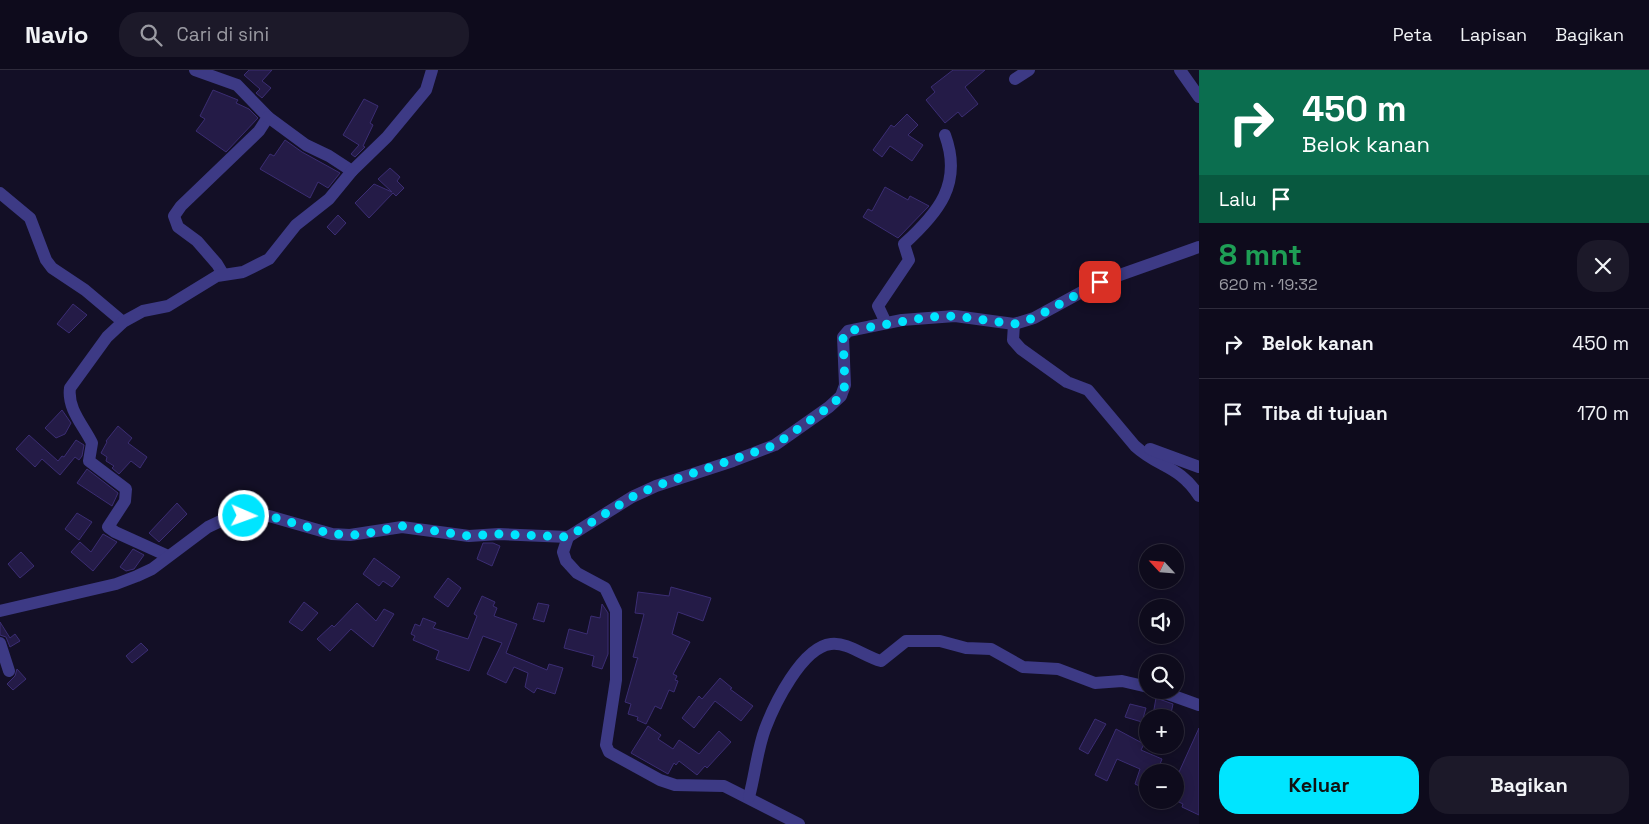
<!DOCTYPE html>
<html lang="id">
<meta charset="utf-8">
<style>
:root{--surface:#0e0b1c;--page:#1c1929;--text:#f1f3f6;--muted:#9b9ba3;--line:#2e2b3b;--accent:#00e5ff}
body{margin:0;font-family:"Space Grotesk",sans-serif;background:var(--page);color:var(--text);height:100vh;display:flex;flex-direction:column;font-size:19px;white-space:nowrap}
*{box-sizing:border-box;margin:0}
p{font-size:16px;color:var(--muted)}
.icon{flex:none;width:28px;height:28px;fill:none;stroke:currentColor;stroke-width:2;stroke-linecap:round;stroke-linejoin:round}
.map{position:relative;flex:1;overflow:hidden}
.drawer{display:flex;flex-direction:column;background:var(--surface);width:450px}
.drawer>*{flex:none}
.top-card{background:#0b6e4f;color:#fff;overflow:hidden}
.needle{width:32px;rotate:296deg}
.fabs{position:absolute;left:1139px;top:474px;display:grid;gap:10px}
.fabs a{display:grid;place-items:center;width:45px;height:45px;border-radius:50%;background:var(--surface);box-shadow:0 2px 12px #0003,0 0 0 1px var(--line);font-size:25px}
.pin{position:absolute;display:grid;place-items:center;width:42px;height:42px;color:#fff;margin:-21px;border-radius:10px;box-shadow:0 2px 8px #0006}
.me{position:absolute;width:55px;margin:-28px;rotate:92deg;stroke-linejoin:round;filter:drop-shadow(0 0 4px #0008)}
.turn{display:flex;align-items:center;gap:18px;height:105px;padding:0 20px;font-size:22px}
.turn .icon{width:65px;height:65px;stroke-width:2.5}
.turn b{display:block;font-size:35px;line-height:42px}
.then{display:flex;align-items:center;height:48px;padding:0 20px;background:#0003;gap:10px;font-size:19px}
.round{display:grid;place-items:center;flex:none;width:52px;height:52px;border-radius:20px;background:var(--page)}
.summary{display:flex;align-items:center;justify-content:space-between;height:85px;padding:0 20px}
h1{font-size:30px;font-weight:800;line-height:38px;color:#1e9e55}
.cta{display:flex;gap:10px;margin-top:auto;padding:10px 20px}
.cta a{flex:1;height:58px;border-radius:20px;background:var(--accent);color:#111;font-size:20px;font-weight:800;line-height:58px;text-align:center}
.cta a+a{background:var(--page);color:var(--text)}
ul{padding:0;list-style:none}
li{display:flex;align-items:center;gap:15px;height:70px;padding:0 20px;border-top:1px solid var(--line)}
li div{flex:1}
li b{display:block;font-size:19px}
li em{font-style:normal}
header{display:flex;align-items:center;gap:30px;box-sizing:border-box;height:70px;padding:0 25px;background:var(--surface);border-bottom:1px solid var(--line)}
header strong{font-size:24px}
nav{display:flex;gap:28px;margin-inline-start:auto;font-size:18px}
.search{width:350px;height:45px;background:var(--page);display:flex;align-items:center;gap:12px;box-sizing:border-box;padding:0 18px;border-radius:20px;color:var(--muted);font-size:19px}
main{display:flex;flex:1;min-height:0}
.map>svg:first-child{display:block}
</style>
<header>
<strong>Navio</strong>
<div class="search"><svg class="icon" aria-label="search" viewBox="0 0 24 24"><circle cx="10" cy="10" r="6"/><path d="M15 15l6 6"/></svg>Cari di sini</div>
<nav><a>Peta</a><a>Lapisan</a><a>Bagikan</a></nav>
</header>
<main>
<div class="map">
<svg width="1199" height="754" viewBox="0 0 1199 754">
<rect width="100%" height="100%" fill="#130f26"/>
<g fill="#241b47" stroke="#3b2d73">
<polygon points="249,0 272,0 262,11 271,18 262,28 256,23 260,19 244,5"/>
<polygon points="953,0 985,0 965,17 978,34 962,47 958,42 945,53 926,30 935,22 931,17"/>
<polygon points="213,20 238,30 236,33 249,39 258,48 226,82 196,61 205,49 200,46"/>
<polygon points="364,29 378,36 370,53 373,55 363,76 365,77 355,87 351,84 359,75 343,65"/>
<polygon points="907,44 918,55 908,65 923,75 912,91 890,76 882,87 873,80 891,55 894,57"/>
<polygon points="285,70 302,82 340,103 328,118 318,112 310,128 260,99 270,84 274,86"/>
<polygon points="390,98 400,107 397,111 404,118 396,126 393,123 369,148 355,133 374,114 392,122 378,109"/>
<polygon points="885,117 908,130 910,126 929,136 898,168 863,147 868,139 872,141"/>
<polygon points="338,145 346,153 335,165 327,157"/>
<polygon points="73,234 87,245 69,263 57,254"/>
<polygon points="62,340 71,353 65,364 56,368 45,358"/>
<polygon points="118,356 132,368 128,373 147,387 140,398 131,391 119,404 112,398 114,396 106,391 107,387 101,383 107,372 106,371"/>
<polygon points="29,365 58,391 62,386 64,387 76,370 84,375 82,386 79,390 75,387 60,405 42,389 35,397 16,379"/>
<polygon points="87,399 118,423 112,436 77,413"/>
<polygon points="177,433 187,444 159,472 149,463"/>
<polygon points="77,443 92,452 79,470 65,459"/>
<polygon points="103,464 117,472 93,501 71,482 80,472 91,482"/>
<polygon points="483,473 493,473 500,476 492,496 477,489"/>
<polygon points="133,479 144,485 134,499 126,501 120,497"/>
<polygon points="21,482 34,496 20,508 8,494"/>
<polygon points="374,488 400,507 392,517 383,511 379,516 363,504"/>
<polygon points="448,508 461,518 448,537 434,527"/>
<polygon points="671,517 711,528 703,551 678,542 672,564 690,572 673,604 677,606 675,610 678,611 674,622 669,620 661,639 655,636 646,654 637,650 638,647 628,644 631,634 625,632 637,590 638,588 633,587 644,544 635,543 638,522 669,526"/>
<polygon points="482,526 495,532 493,536 497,538 494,546 517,554 506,583 547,600 549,594 563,598 555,624 537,618 534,623 525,617 528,603 514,597 506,613 487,604 502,573 483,566 469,601 436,589 439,581 413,570 415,566 411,564 415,554 420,556 423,548 436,553 433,558 468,569 477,546 474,544"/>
<polygon points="304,532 318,543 302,561 289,552"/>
<polygon points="357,533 376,551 384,539 394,544 373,577 351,559 330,581 317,569 332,555 334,557"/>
<polygon points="538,533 549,535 544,552 533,549"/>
<polygon points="602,534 608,543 608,584 602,599 592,596 594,586 564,578 569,559 587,564 591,546 600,548"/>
<polygon points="0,552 10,568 15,564 20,571 10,577 6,567 0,565"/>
<polygon points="141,573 148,580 132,593 126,586"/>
<polygon points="17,599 26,609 13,620 7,614 15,606"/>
<polygon points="720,608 732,618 730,619 753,636 741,651 715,631 694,658 682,648 699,626 702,629"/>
<polygon points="1156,628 1173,634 1170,648 1153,645"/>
<polygon points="1130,634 1146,638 1142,652 1125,647"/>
<polygon points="1095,649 1106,654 1088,684 1079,679"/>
<polygon points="648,656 661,665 658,669 673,679 679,670 699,684 719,661 731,672 707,698 705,696 697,705 679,691 676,695 674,693 668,704 631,683"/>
<polygon points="1199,658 1199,745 1182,737 1183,734 1175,730 1175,711"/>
<polygon points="1116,659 1144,674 1141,680 1162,689 1157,702 1148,702 1148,720 1135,714 1140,699 1117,689 1107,711 1095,705"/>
</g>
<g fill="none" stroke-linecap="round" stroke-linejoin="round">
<g stroke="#3d3a85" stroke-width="12">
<polyline points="195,0 237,15 268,47 259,61 181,136 174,146 178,157 197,171 217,194 223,204"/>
<polyline points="1180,0 1199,27"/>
<polyline points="1015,9 1029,0"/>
<polyline points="268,47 306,75 329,86 352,101"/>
<polyline points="0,123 30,148 46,190 52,198 85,220 123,252"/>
<path d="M886,253L878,236L909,190L904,174C938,143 963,114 945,65"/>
<path d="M1014,254L1013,270L1021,279L1067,312L1088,320L1135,376C1159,398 1179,395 1199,426"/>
<polyline points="1150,379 1199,397"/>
<polyline points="568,467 563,482 566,491 577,503 605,518 616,541 616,610 606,675 609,682 660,710 675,715 724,716 799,754"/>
<path d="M168,486L115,462L108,457L125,431L126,419L89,391L92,373C84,356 67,339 70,318L107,267L123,252L143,241L168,236L217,206L243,202L269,189L296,155L329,129L352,101L387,67L426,20L432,0"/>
<polyline points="0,541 116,514 137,506 152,499 208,457 227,448 256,445 269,446 332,464 350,465 402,457 469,466 499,464 568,467 632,427 656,416 733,391 775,375 829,337 841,326 845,315 843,267 848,261 902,250 955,246 1014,254 1034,248 1100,212 1199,177"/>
<polyline points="0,573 9,601"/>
<polyline points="1157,620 1199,635"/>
<path d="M749,727C755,705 757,681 765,659C774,635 802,577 831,574C848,572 865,587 881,591L906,571H940L966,578L991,579L1023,597L1058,599L1095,613L1122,611L1148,617"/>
</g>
</g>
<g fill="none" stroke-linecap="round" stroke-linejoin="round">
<polyline stroke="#00e5ff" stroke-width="9" stroke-dasharray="0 16.2" points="244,446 269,446 332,464 360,465 402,456 469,466 498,464 568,467 632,427 656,416 775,375 829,337 841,326 845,315 843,267 848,261 928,247 955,246 1014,254 1034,248 1100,212"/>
</g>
</svg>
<div class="fabs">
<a><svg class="needle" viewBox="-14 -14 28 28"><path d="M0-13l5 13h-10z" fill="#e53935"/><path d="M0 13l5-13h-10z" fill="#9b9ba3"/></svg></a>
<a><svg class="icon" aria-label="sound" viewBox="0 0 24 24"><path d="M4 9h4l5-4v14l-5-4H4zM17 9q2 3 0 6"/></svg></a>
<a><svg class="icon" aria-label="search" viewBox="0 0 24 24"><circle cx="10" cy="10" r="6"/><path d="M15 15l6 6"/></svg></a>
<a>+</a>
<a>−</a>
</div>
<div class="pin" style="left:1100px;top:212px;background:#d93025"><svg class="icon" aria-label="arrive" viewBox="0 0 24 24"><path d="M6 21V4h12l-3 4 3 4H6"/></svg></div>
<svg class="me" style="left:244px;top:446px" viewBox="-20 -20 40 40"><circle r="17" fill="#00e5ff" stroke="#fff" stroke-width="3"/><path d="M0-11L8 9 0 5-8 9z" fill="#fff"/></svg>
</div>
<section class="drawer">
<div class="top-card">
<div class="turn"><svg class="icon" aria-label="right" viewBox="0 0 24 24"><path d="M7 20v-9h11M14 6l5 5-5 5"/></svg><div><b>450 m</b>Belok kanan</div></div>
<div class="then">Lalu<svg class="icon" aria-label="arrive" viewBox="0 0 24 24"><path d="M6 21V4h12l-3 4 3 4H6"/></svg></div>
</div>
<div class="summary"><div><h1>8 mnt</h1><p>620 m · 19:32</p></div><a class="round"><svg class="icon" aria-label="close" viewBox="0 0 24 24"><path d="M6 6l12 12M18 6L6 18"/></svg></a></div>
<ul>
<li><svg class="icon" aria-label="right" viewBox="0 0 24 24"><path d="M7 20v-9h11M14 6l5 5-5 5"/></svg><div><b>Belok kanan</b></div><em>450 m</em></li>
<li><svg class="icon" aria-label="arrive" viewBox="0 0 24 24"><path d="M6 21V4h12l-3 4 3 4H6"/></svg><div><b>Tiba di tujuan</b></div><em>170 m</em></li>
</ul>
<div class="cta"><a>Keluar</a><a>Bagikan</a></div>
</section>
</main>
